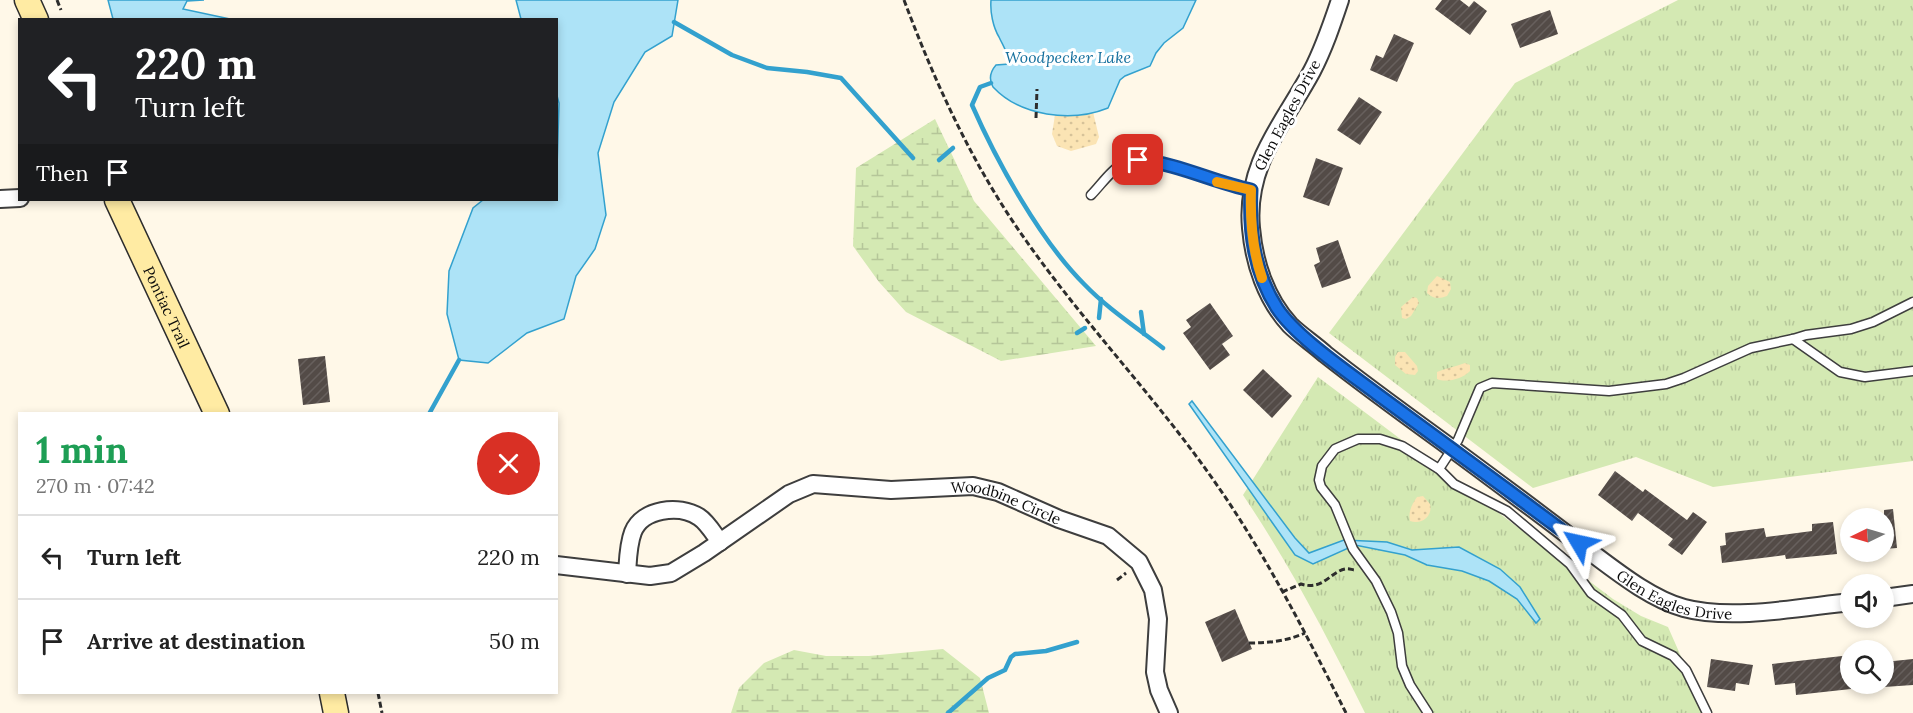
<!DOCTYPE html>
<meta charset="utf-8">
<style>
:root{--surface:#fff;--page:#f6f6f6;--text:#222;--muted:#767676;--line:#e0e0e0}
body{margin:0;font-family:Lora,serif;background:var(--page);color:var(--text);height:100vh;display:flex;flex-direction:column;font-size:22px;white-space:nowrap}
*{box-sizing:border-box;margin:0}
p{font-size:20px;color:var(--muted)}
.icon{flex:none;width:33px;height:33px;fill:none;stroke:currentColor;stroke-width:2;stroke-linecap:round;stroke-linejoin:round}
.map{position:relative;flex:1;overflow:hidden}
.sheet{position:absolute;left:18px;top:412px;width:540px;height:282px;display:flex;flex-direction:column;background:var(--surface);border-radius:0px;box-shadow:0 3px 9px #0003}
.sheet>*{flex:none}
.banner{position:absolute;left:18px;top:18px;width:540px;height:183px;border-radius:0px;box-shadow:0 3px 9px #0003;background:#202124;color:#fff;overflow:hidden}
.needle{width:39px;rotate:265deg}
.controls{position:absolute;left:1840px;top:508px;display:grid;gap:12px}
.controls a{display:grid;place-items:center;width:54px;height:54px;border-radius:50%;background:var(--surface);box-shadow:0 3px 9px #0003;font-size:30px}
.pin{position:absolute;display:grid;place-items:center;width:51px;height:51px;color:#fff;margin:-26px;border-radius:12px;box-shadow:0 3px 9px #0006}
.me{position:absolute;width:66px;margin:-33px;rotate:306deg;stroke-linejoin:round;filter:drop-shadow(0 0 4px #0008)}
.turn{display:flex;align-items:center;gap:21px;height:126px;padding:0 18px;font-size:27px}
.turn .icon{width:78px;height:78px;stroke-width:2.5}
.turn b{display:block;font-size:42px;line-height:51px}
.then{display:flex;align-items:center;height:57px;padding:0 18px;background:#0003;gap:12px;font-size:22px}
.round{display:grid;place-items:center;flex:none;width:63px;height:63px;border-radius:32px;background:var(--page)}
.head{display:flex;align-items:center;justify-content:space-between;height:102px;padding:0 18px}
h1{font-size:36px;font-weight:700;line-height:45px;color:#1e9e55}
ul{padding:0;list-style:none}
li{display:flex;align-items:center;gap:18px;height:84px;padding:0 18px;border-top:2px solid var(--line)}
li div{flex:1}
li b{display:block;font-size:22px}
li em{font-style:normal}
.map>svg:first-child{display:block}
</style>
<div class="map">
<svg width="1913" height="713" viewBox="0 0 1913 713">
<defs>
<pattern id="grass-tufts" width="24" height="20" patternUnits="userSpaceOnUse" patternTransform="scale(1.5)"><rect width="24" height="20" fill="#d4e9b3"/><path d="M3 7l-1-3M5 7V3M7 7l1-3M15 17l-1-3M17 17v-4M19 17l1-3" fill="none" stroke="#b5c699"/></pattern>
<pattern id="wetland-marsh" width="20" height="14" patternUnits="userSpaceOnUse" patternTransform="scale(1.5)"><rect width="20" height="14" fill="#d4e9b3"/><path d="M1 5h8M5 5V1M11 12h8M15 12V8" fill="none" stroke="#b5c699"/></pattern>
<pattern id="sand-dots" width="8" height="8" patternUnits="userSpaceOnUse" patternTransform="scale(1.5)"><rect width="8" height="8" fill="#fbe4b4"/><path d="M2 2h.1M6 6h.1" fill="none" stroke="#d6c299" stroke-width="1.8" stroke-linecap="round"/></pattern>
<pattern id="building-hatch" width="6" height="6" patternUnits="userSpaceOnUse" patternTransform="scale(1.5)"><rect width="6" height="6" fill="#534b47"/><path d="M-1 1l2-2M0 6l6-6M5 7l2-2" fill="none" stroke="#67605d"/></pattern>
</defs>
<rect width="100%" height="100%" fill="#fff8e8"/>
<g fill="url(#grass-tufts)">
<polygon points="1678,0 1913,0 1913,461 1713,487 1636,457 1533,488 1329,333 1515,83"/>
<path d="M1318,377L1613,599L1641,616L1668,627L1706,713H1365C1328,638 1290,565 1243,495Z"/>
</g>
<g fill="url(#wetland-marsh)">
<polygon points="935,119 974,201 1096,346 1001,361 906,312 879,282 853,246 856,168"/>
<polygon points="943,649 980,678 989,713 731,713 739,688 764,663 794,650 826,656 869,656"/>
</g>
<g fill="url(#sand-dots)">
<polygon points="1093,112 1099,137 1096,144 1071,151 1057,146 1052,134 1055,115"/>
<path d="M1437,276L1450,282L1451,289L1447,296C1439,299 1433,299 1427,293L1428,286Z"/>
<polygon points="1413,297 1417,298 1419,303 1411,316 1406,319 1402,318 1401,307"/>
<polygon points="1398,352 1405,352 1417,366 1418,371 1415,375 1406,374 1395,365 1395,357"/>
<path d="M1465,363L1470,365V371C1463,379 1446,383 1437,379V372C1446,368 1455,367 1465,363Z"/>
<path d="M1423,496L1430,504C1433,516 1422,525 1410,521C1408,512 1412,504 1417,497Z"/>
</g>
<g fill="#ade3f7" stroke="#33a1ce" stroke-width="1.5">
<polygon points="108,0 204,0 187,1 183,9 230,19 113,19"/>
<polygon points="516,0 678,0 672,36 645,52 614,102 598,153 606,215 595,249 576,276 564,319 527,333 488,363 459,360 447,314 449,271 473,208 483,200 556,200 559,103 556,92 556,20 521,19"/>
<path d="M991,0H1196L1183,28L1164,43L1156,53L1150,66L1125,76L1120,80L1108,108C1071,123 1020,116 993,87C989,80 990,72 996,65L1009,64C1009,54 1003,46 999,37C993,27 990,12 991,0Z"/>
<polygon points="1192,401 1295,538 1309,553 1344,540 1387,542 1412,550 1459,547 1500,569 1520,587 1540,619 1536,623 1517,599 1489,581 1462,571 1427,565 1405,555 1355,545 1313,564 1295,555 1189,404"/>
</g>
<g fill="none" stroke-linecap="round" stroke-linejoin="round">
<g stroke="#33a1ce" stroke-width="4.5">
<polyline points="674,22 732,55 767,68 807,72 841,78 913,158"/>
<path d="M991,83L980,87L972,105C997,162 1040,240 1084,284C1108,309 1136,327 1163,348"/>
<polyline points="939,160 953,148"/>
<polyline points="1141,312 1144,334"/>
<polyline points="1099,318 1101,299"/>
<polyline points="1077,333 1085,328"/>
<polyline points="429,414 459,360"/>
<polyline points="948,713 988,678 1005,670 1011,657 1015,654 1046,651 1077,642"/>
</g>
</g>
<g fill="url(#building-hatch)">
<polygon points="1442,0 1460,0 1469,7 1474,1 1487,11 1470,35 1435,9"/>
<polygon points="1550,10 1558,34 1520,48 1511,24"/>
<polygon points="1394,34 1414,43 1397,82 1370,70 1376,55 1383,58"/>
<polygon points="1359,97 1382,112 1360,145 1337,130"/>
<polygon points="1316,158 1343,168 1329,206 1303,197"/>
<polygon points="1338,240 1351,278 1322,288 1314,265 1320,262 1316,248"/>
<polygon points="1210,303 1233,336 1222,344 1230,355 1210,370 1183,333 1191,327 1186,320"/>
<polygon points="325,356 330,402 303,405 298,359"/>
<polygon points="1263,369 1292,396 1272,418 1243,390"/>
<polygon points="1615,471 1643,492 1645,489 1687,520 1693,512 1707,522 1682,555 1668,545 1673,539 1638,513 1632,521 1598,495"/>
<polygon points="1893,509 1897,548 1884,549 1884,510"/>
<polygon points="1833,522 1837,554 1786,559 1785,555 1722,563 1720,546 1726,545 1725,533 1764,528 1766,537 1812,531 1812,524"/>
<polygon points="1235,609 1252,649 1222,662 1205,622"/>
<polygon points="1851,655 1851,689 1796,695 1795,683 1775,685 1772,664"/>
<polygon points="1711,659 1753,665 1749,685 1736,683 1735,691 1707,687"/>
<polygon points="1913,659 1913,685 1884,687 1884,662"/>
</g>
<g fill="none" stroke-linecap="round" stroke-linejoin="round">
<defs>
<g id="service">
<path d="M1091,195C1101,185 1112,168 1125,163C1154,153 1197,175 1224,184C1233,187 1242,189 1252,190"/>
<polyline points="1793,339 1840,372 1865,377 1913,371"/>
<polyline points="1439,469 1458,440 1480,388 1492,383 1609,391 1666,384 1684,378 1751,348 1793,339 1806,335 1851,329 1873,322 1913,302"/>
<polyline points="1428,713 1410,685 1402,666 1398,633 1391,612 1376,581 1353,549 1335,505 1321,487 1319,480 1322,466 1335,449 1358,439 1380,439 1402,446 1439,469 1454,484 1507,511 1570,564 1591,593 1622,615 1642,641 1673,656 1686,670 1707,713"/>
</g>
<g id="minor">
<path id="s1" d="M1340,0C1332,24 1324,48 1312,71C1284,123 1245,164 1251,228C1254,263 1266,299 1290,325C1300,335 1314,344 1325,354C1363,384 1403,413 1443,442C1488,475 1532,508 1577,542C1609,565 1647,598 1684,608C1732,621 1802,607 1851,602"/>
<polyline points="0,199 20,198"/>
<path id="s2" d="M556,565L650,576L671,573L704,553L789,494L813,484L891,490L973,486L998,492L1059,519L1108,536L1139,562L1153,590L1158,619L1155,672L1159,690L1169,713"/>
<path d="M627,574C628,560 628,545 633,532C642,509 679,504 699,517C707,522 714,534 720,542"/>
<polyline points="1884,598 1913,594"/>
</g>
<g id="secondary">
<polyline points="27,0 36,20"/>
<path id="s3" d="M117,200L217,414"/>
<polyline points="332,693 336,713"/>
</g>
</defs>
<use href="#service" stroke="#3e3e3e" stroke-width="11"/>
<use href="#minor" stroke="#3e3e3e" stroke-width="20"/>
<use href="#secondary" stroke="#2d2d2d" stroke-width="27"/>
<g stroke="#2d2d2d" stroke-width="3" stroke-dasharray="6 3" stroke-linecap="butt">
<polyline points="57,0 61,10"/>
<path d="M904,0C936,85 974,168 1027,242C1087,327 1160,402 1219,488C1268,559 1307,636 1346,713"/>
<polyline points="1036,118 1037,89"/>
<polyline points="1117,580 1126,573"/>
<path d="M1282,592L1301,584C1323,591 1330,572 1345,569C1349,568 1352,570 1355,570"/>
<path d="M1249,643C1269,643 1287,641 1305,633"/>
<polyline points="378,693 382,713"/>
</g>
<use href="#service" stroke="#fff" stroke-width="8"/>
<use href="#minor" stroke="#fff" stroke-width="16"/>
<use href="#secondary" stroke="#ffeba3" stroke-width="24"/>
</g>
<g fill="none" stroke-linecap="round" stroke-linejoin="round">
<defs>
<path id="route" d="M1138,160C1177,163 1213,182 1251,190C1249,232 1254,272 1277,308C1296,337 1348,372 1377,394C1444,443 1512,493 1579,543"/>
</defs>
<use href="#route" stroke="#114b97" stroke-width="15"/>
<use href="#route" stroke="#1a73e8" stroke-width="10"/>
<path stroke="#f59e0b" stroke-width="10" d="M1217,182L1251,190C1250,221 1252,249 1262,278"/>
</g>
<g text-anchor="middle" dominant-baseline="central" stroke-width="6" stroke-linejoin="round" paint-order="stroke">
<g font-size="15" fill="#0b0b0b" stroke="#fff">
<text transform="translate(1287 115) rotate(-62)">Glen Eagles Drive</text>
<text stroke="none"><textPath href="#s3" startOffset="118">Pontiac Trail</textPath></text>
<text stroke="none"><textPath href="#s2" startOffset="480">Woodbine Circle</textPath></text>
<text stroke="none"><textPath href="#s1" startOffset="828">Glen Eagles Drive</textPath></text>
</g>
<g font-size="16" font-style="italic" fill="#146f9d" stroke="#fff">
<text x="1068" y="57">Woodpecker Lake</text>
</g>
</g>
</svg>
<div class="controls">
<a><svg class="needle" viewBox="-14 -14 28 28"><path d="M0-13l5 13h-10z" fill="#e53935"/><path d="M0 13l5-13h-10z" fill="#767676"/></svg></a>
<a><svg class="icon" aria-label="sound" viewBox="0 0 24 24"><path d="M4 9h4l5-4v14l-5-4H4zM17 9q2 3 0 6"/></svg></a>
<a><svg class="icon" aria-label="search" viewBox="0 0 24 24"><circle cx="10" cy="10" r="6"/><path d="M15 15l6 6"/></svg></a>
</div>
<div class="pin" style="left:1138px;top:160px;background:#d93025"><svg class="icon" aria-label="arrive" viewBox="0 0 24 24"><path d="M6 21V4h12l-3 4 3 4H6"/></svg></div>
<svg class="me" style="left:1579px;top:543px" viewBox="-20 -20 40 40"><path d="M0-17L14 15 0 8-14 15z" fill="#1a73e8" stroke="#fff" stroke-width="4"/></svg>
<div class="banner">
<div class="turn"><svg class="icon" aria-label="left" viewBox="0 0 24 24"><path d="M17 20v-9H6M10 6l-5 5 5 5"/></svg><div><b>220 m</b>Turn left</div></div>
<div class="then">Then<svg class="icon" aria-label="arrive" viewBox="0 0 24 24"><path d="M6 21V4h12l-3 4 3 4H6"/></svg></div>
</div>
<section class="sheet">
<div class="head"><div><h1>1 min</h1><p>270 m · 07:42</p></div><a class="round" style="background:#d93025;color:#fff"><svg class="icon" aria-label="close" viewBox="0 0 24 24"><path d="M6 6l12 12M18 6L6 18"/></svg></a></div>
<ul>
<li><svg class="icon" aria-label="left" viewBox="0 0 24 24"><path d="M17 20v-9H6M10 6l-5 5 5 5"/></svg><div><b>Turn left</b></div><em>220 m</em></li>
<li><svg class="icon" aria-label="arrive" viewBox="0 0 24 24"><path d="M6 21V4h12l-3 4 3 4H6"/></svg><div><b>Arrive at destination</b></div><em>50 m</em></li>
</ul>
</section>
</div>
